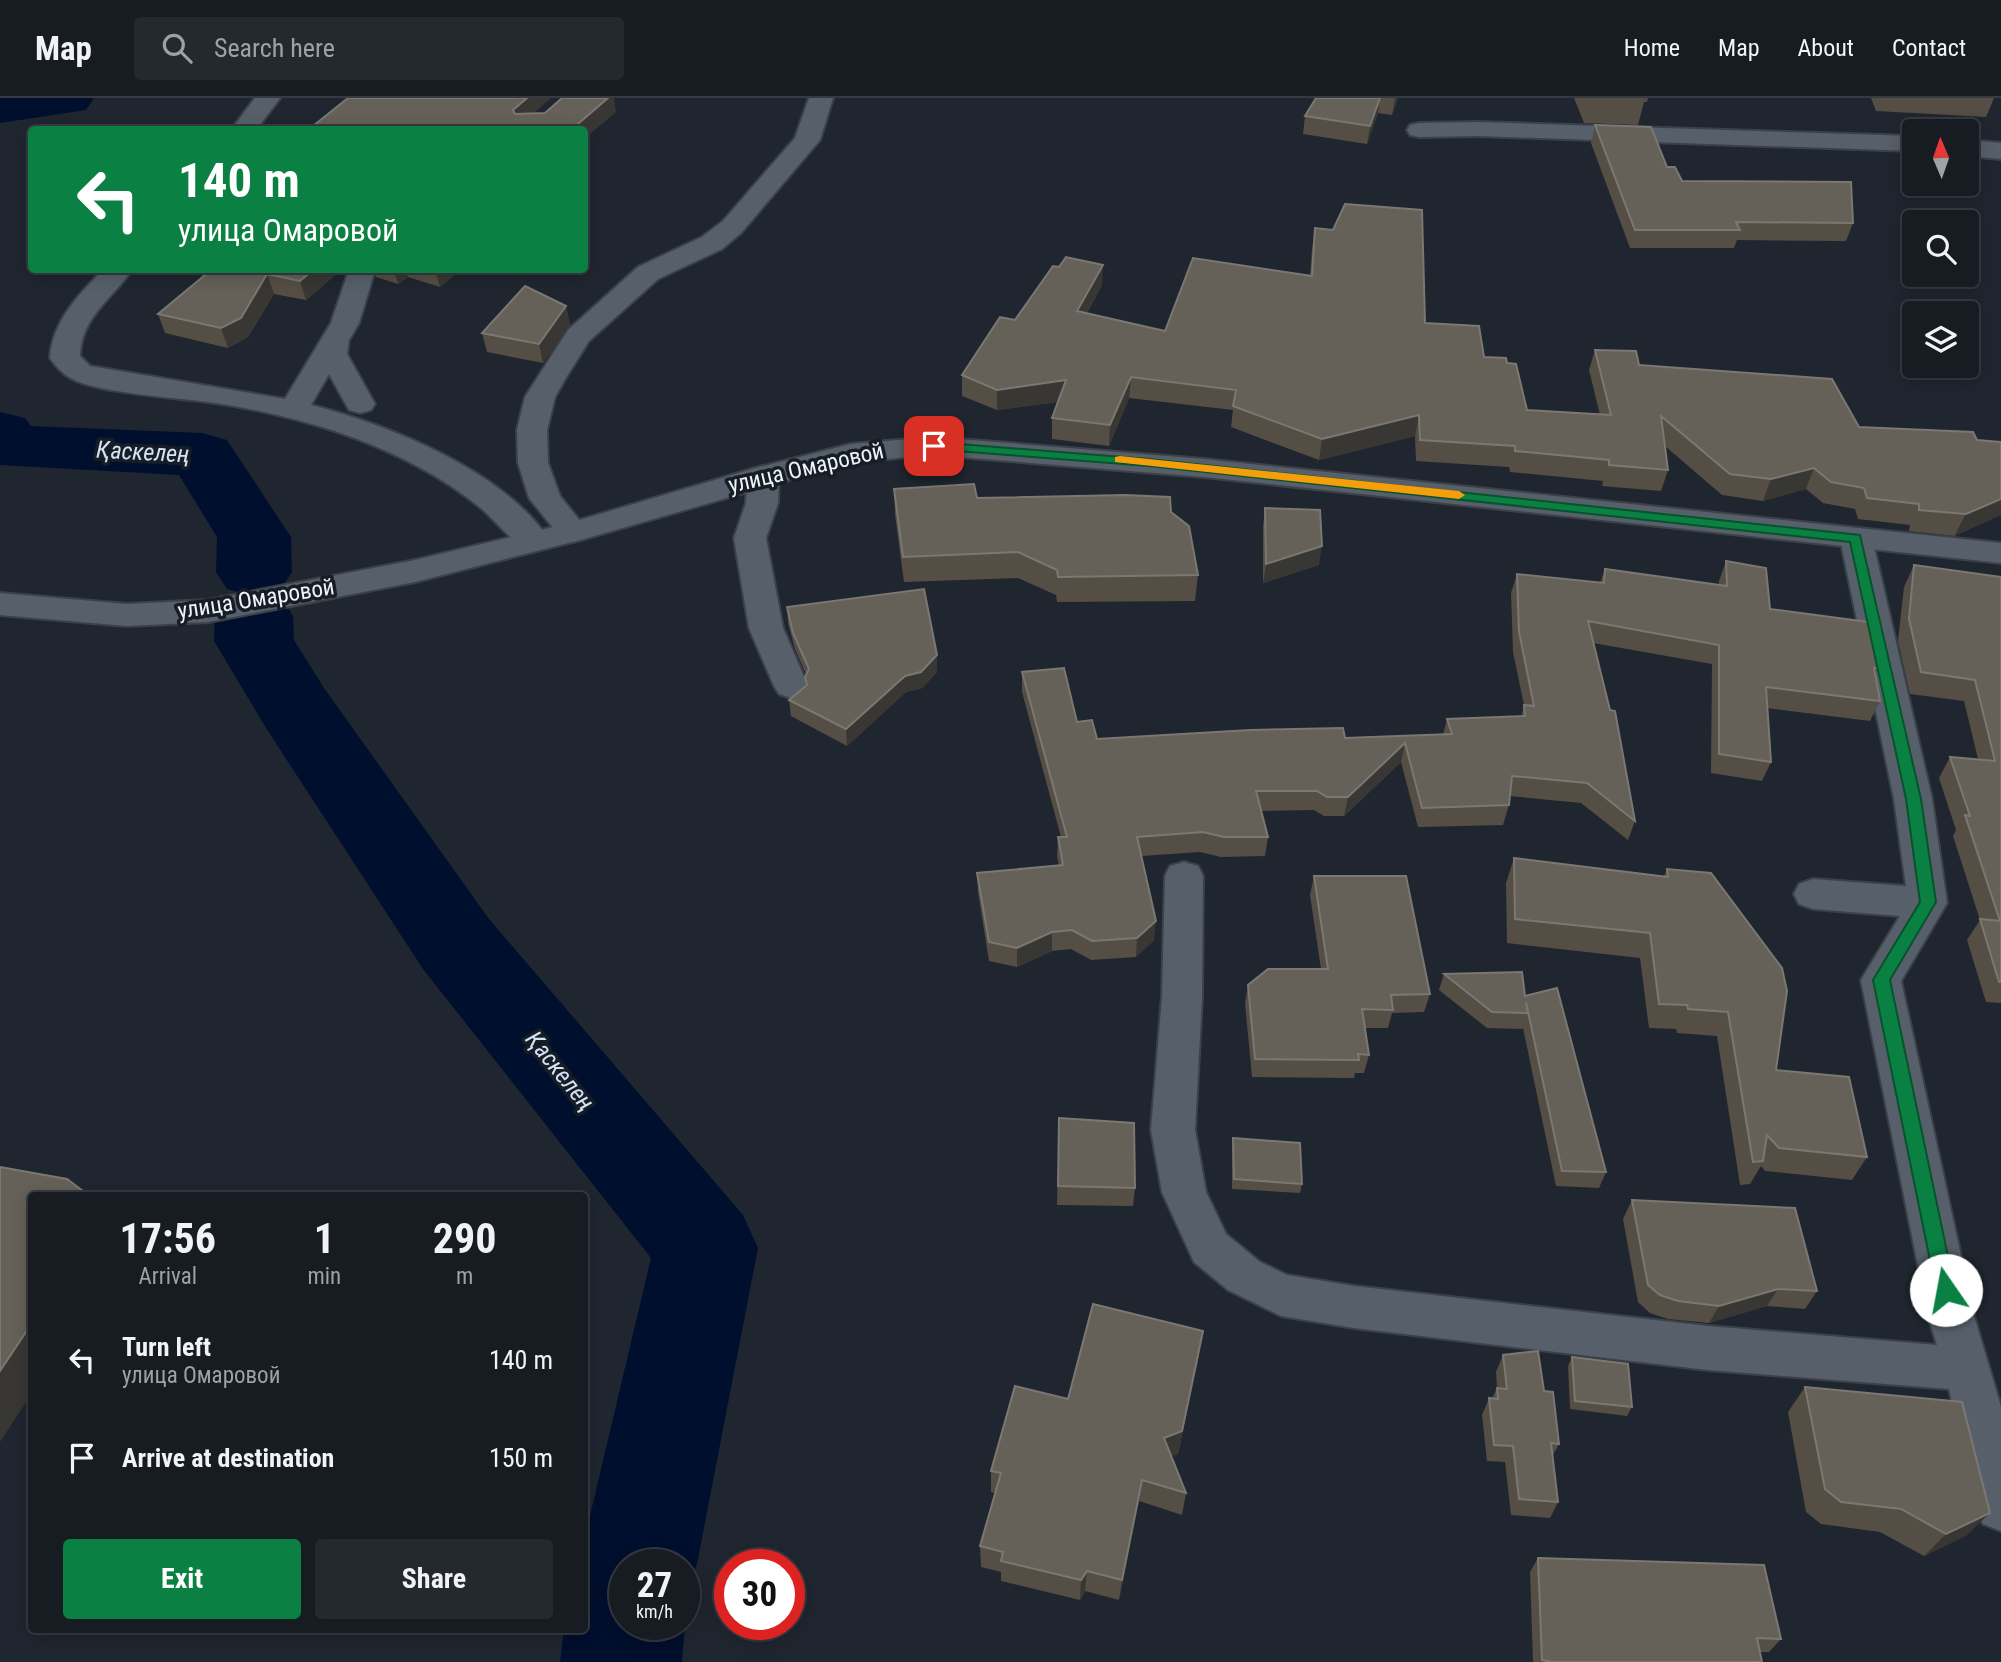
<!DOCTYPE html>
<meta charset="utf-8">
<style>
:root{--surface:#171c23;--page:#242930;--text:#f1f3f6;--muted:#9ea1a6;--line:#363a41;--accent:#0b8043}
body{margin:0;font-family:"Roboto Condensed",sans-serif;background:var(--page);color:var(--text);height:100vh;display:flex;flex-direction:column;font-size:26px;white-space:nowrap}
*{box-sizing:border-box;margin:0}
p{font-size:23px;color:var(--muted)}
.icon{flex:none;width:38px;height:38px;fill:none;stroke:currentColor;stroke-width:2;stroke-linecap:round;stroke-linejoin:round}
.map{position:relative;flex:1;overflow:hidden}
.sheet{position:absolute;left:28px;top:1094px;width:560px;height:441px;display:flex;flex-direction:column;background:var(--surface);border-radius:7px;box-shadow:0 4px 18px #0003,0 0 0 2px var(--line)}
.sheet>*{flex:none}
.hud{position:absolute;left:28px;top:28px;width:560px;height:147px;border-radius:7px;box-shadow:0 4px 18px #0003,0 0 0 2px var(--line);background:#0b8043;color:#fff;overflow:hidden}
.needle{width:46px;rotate:358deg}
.controls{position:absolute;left:1902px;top:21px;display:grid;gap:14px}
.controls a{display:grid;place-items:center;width:77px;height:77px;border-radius:7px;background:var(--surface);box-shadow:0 4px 18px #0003,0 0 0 2px var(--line);font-size:35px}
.speed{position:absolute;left:609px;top:1451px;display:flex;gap:14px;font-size:35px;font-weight:700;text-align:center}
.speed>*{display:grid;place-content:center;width:91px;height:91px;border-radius:50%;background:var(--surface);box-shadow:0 4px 18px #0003,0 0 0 2px var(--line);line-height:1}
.speed small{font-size:18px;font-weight:400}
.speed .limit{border:10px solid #d22;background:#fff;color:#111}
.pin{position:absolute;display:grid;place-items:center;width:60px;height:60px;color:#fff;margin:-30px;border-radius:14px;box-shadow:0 4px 10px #0006}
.me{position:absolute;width:77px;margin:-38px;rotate:348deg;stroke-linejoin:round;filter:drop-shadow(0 0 5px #0008)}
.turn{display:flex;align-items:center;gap:24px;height:147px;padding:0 35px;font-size:32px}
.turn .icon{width:91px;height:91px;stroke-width:2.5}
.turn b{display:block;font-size:49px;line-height:60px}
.eta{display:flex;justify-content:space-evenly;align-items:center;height:119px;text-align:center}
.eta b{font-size:42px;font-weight:700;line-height:49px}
.action{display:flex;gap:14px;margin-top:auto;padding:14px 35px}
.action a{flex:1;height:80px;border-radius:7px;background:var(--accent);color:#fff;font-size:28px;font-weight:700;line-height:80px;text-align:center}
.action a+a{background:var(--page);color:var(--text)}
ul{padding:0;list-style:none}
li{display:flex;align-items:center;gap:21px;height:98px;padding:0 35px}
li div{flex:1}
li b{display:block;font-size:26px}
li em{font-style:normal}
header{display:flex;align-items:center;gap:42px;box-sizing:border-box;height:98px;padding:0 35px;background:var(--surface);border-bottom:2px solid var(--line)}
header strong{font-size:33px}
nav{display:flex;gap:38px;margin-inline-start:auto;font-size:24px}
.search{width:490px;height:63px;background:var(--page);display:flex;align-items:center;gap:18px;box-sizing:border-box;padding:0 24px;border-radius:7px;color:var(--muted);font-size:26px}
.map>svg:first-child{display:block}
</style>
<header>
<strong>Map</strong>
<div class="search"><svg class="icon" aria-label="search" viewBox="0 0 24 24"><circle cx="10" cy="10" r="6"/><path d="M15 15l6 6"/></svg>Search here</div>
<nav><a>Home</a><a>Map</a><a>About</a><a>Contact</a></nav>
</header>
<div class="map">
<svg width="2001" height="1564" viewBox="0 0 2001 1564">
<rect width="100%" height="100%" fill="#1f262f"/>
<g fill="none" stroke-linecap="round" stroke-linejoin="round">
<g fill="#000f2e" fill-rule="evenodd">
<polygon points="0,0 94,0 86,12 0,25"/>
<polygon points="0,314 25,320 31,328 202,335 227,342 291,439 292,474 281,491 266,495 282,500 293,518 294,542 324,590 489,821 743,1117 758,1150 697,1466 684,1497 684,1466 625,1466 625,1526 684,1526 684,1524 685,1526 682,1564 560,1564 564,1531 584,1531 584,1443 651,1160 423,871 266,630 214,543 215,518 226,500 242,495 227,491 216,474 217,439 179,377 0,367"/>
</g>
<defs>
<g id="minor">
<polygon points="255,0 280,0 256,32 231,32"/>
<polygon points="809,0 833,0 820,42 741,135 722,151 658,181 589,243 567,278 555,299 547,332 548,365 560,398 589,434 584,441 573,444 562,441 529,400 518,365 517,332 525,299 568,232 638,169 702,139 723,123 795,40"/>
<polygon points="1478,24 1914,38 1914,53 1478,38 1419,39 1410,37 1407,32 1410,27 1419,25"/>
<polygon points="1967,42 2001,45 2001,61 1967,58"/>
<path d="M103,172H132C112,201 81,219 80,258L90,268L285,301L331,225L349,172H375L359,225L349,242L347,256L375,306L371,312L360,315L349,312L329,276L311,307C389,327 505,373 550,443L545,450C518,457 502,428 482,411C440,376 390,352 338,334C298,321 257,311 215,305C183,300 92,295 69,279C62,275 55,267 50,260C52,224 79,196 103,172Z"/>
<polygon points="763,368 774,371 779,378 778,405 766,440 783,530 808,588 803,596 791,600 779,596 774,588 749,530 734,440 746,405 747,378 752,371"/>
<polygon points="1856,430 1867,433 1872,440 1932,701 1947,805 1901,883 1974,1218 2001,1309 2001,1433 1983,1426 1976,1409 1949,1291 1708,1272 1354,1230 1281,1218 1228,1192 1194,1164 1162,1094 1151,1032 1162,899 1165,778 1170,768 1184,764 1198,768 1203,778 1202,899 1195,1032 1206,1094 1226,1136 1260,1164 1287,1177 1354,1188 1708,1228 1937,1247 1928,1218 1861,882 1900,818 1813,811 1799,806 1794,796 1799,786 1813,781 1906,788 1894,701 1840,440 1845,433"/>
</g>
<polygon id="tertiary" points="934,339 1204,361 2001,445 2001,465 1204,379 934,357 852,364 584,441 415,484 208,524 127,528 0,517 0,495 127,506 208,502 415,462 566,426 752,371 851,346"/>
</defs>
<use href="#minor" stroke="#3c4149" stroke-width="4"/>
<use href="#tertiary" stroke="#3c4149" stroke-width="4"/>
<use href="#minor" fill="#57606a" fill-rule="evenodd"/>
<use href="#tertiary" fill="#57606a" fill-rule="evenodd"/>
</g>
<g fill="#554e45">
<polygon points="1316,0 1398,0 1392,17 1378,15 1367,46 1303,36 1305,18"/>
<polygon points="1574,0 1648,0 1647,4 1644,4 1638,27 1584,25"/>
<polygon points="1871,0 1994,0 1986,19 1876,13"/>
<polygon points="1595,27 1667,69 1682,83 1853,125 1846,143 1737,142 1734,150 1630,150 1591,45"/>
<polygon points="1315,130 1425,225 1484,259 1507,265 1527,312 1600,317 1589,272 1595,252 1639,267 1859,329 2001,344 1955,438 1909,433 1910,427 1858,421 1855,411 1823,405 1806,391 1763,403 1722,397 1665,348 1668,372 1661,393 1602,388 1603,383 1510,374 1509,369 1416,363 1415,338 1319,362 1231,329 1233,312 1129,300 1109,348 1052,341 1052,320 1058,304 997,312 962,298 962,277 1015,222 1102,187 1087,215 1165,233 1310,178 1312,151"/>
<polygon points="211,172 341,172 306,202 274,196 248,239 228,250 165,235 158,216"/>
<polygon points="373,172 461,172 440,189 408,179 398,186 376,179"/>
<polygon points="566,208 570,227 543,265 487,254 482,235"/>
<polygon points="894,391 977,400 1171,414 1198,477 1195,503 1057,504 1056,497 1018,480 904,484 895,417"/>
<polygon points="1265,410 1319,467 1263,485 1263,429"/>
<polygon points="1726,463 1770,511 1878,570 1875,575 1880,603 1870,623 1767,610 1771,664 1762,683 1711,675 1712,566 1593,545 1635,723 1628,742 1581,705 1510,698 1509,707 1503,727 1418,729 1401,664 1344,718 1324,718 1314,712 1261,713 1268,739 1265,758 1221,759 1200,754 1141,758 1154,842 1136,859 1091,862 1071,851 1052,853 1017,869 989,863 978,794 977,775 1059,767 1057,759 1058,739 1061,739 1022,594 1022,574 1097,641 1345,640 1443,637 1447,621 1521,619 1524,607 1513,554 1511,495 1517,476 1600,485 1605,471 1719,487 1719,483"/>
<polygon points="1914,467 2001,479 2001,905 1986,904 1967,842 1980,822 1953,738 1956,732 1939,680 1950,659 1978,661 1964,603 1910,596 1898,543 1904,489"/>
<polygon points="787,509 937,557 937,574 922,590 906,594 847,648 791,618 789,602 805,588 805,579 806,576 795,551 788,525"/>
<polygon points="1514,760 1664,778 1667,771 1776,972 1867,1059 1852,1082 1765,1073 1761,1068 1750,1086 1740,1087 1717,938 1677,935 1676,931 1649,930 1640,860 1507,845 1506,785"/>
<polygon points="1314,778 1430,896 1424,914 1392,915 1388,930 1365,930 1369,957 1364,975 1355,975 1354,980 1252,979 1245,905 1248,887 1321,871 1310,797"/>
<polygon points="1444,876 1525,898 1606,1074 1599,1090 1556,1088 1523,930 1522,931 1487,930 1439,892"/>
<polygon points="1059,1020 1135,1090 1133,1108 1057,1107"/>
<polygon points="1233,1040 1302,1086 1300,1095 1232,1091 1232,1050"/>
<polygon points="1632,1102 1817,1193 1805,1211 1767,1208 1709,1225 1668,1221 1650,1215 1638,1204 1623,1121"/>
<polygon points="1199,1257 1178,1356 1171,1358 1186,1395 1182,1417 1139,1403 1119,1502 1085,1493 1080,1502 1001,1483 1001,1474 981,1469 980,1448 995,1395 991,1394 991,1373 1068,1301"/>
<polygon points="1503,1257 1544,1293 1559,1346 1552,1359 1558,1404 1550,1420 1511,1417 1505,1364 1487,1363 1482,1317 1489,1300 1492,1300 1497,1290 1496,1274"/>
<polygon points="1572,1259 1632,1309 1627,1318 1570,1311 1568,1268"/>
<polygon points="1805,1289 1967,1437 1924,1458 1880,1434 1821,1426 1806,1414 1788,1314"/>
<polygon points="1538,1460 1781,1541 1769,1554 1760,1554 1762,1564 1533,1564 1530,1474"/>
</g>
<g fill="#383734">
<polygon points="527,0 551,0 517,30 513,12"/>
<polygon points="608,0 614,0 616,14 584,41 584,32 571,32"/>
<polygon points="1380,0 1378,15 1367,46 1370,28"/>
<polygon points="1395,0 1398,0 1392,17"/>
<polygon points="1103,167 1102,187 1076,234 1077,213"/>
<polygon points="313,172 341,172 306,202 300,183"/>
<polygon points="394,172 406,172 408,179 398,186"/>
<polygon points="435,172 461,172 440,189"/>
<polygon points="267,176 274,196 248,239 228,250 221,230"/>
<polygon points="566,208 570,227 543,265 539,246"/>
<polygon points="1131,279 1129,300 1109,348 1110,327"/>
<polygon points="1066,282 1066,303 997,312 997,292"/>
<polygon points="1419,317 1415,338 1319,362 1322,341"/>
<polygon points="1814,370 1806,391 1763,403 1771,381"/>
<polygon points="2001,401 2001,417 1955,438 1966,416"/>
<polygon points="1322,448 1319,467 1263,485 1266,466"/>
<polygon points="937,557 937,574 922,590 906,594 847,648 846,631 905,578"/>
<polygon points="1405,645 1401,664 1344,718 1348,699"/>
<polygon points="1156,823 1154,842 1136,859 1137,840"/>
<polygon points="1052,834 1052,853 1017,869 1017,850"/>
<polygon points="1778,1191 1767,1208 1709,1225 1719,1208"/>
<polygon points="32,1225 32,1295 0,1344 0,1273"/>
<polygon points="1203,1233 1178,1356 1160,1362 1164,1340"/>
<polygon points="1142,1382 1139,1403 1119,1502 1122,1482"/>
<polygon points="1990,1415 1967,1437 1924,1458 1946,1436"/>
<polygon points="1087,1473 1085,1493 1080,1502 1081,1482"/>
</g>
<g fill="#656058" stroke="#7b7772" stroke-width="2">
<polygon points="348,0 527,0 513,12 515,16 545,15 562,0 608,0 571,32 308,32"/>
<polygon points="1316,0 1380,0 1370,28 1305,18"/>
<polygon points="1595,27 1651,29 1667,69 1675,69 1682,83 1851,84 1853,125 1736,124 1740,132 1635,132"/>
<polygon points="1345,106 1422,112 1425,225 1479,228 1484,259 1506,260 1507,265 1516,266 1527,312 1611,317 1595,252 1636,253 1639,267 1832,281 1859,329 1973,334 1977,342 2001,344 2001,401 1966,416 1919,412 1919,406 1867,400 1864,390 1831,384 1814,370 1771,381 1730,376 1661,318 1668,372 1609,367 1609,362 1515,353 1515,348 1420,342 1419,317 1322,341 1233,308 1236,292 1131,279 1110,327 1052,320 1066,282 997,292 962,277 1000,219 1015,222 1053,168 1059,169 1066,159 1103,167 1077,213 1165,233 1193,160 1312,178 1315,130 1333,132"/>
<polygon points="211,172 313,172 300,183 267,176 241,220 221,230 158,216"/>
<polygon points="525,188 566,208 539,246 482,235"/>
<polygon points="974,386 977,400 1125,397 1170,399 1171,414 1189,428 1198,477 1058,479 1057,472 1018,454 903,459 894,391"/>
<polygon points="1265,410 1320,412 1322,448 1266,466"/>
<polygon points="1726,463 1766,470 1770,511 1868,524 1878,570 1874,570 1880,603 1766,589 1771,664 1719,656 1719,547 1588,523 1610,612 1615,613 1635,723 1587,685 1512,678 1509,707 1422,710 1405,645 1348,699 1327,699 1317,693 1256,693 1268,739 1224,739 1203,734 1137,739 1156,823 1137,840 1092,843 1072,832 1052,834 1017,850 989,844 977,775 1063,767 1058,739 1067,739 1022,574 1064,570 1077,624 1092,622 1097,641 1250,632 1343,630 1345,640 1452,636 1447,621 1525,618 1524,607 1534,608 1519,534 1517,476 1604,485 1605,471 1727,488"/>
<polygon points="1914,467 2001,479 2001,884 1999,884 1980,821 2000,823 1965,717 1970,718 1950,659 1995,663 1975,582 1921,574 1909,521"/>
<polygon points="924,491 937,557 921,574 905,578 846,631 789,602 807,587 805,579 809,571 793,535 787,509"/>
<polygon points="1514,760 1668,779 1667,771 1711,775 1782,870 1787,893 1776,972 1849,979 1867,1059 1779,1050 1767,1037 1763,1063 1753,1064 1728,914 1688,911 1687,907 1659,906 1650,835 1515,821"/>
<polygon points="1314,778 1406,778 1430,896 1391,897 1393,912 1362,911 1369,957 1358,956 1359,962 1255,961 1248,887 1268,871 1328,871"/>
<polygon points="1522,874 1525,898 1557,890 1606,1074 1562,1073 1526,904 1528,915 1492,914 1444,876"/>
<polygon points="1059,1020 1134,1025 1135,1090 1058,1088"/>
<polygon points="1233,1040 1300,1045 1302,1086 1234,1081"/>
<polygon points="0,1069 67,1081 83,1093 81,1097 32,1097 32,1225 0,1273"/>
<polygon points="1632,1102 1795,1110 1817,1193 1778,1191 1719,1208 1678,1203 1660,1197 1648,1187"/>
<polygon points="1093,1206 1203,1233 1182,1333 1164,1340 1186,1395 1142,1382 1122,1482 1087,1473 1081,1482 1001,1463 1003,1454 980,1448 1001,1375 991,1373 1015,1288 1068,1301"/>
<polygon points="1538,1253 1544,1293 1553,1294 1559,1346 1551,1345 1558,1404 1519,1401 1513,1348 1494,1347 1489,1300 1498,1301 1497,1290 1507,1291 1503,1257"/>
<polygon points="1572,1259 1628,1266 1632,1309 1575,1303"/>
<polygon points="1805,1289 1962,1304 1990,1415 1946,1436 1901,1411 1841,1404 1825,1391"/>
<polygon points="1538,1460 1764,1467 1781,1541 1757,1540 1762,1564 1552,1564 1542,1562"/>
</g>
<polygon fill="#0b8043" stroke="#07532c" stroke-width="2" points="934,344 1149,361 1860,437 1921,701 1936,804 1890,882 1955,1192 1953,1198 1946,1200 1939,1198 1936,1192 1873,882 1920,804 1906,701 1850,444 1149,368 930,351 930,346"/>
<polygon fill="#f59e0b" points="1120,358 1459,393 1465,397 1459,401 1115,364 1115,359"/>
<g text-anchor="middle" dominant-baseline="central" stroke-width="7" stroke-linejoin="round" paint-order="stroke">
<g font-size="23" fill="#eff4fb" stroke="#161d25">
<text transform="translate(806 370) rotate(-13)">улица Омаровой</text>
<text transform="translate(256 501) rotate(-9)">улица Омаровой</text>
</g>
<g font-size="24" font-style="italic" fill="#d4e3f5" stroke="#161d25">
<text transform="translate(143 354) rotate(3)">Қаскелең</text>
<text transform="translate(560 973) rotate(51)">Қаскелең</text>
</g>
</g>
</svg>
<div class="controls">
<a><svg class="needle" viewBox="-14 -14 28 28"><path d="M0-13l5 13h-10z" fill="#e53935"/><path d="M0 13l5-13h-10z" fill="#9ea1a6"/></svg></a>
<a><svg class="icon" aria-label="search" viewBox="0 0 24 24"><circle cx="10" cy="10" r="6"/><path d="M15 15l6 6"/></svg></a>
<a><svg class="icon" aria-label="layers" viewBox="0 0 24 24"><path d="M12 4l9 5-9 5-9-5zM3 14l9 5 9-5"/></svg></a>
</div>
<div class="speed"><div>27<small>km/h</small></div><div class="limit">30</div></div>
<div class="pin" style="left:934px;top:348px;background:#d93025"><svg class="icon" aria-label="arrive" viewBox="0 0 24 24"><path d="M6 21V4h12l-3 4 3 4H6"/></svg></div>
<svg class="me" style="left:1946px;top:1192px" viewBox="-20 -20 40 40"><circle r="19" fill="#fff"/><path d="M0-13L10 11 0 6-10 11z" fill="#0b8043"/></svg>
<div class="hud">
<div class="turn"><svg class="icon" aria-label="left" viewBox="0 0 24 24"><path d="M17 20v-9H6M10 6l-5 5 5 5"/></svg><div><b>140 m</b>улица Омаровой</div></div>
</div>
<section class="sheet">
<div class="eta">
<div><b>17:56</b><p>Arrival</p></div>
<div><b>1</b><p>min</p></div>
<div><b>290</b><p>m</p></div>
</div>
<ul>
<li><svg class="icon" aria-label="left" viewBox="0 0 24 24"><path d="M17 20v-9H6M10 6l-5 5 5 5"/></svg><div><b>Turn left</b><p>улица Омаровой</p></div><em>140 m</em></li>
<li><svg class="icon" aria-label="arrive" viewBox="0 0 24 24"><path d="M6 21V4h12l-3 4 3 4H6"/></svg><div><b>Arrive at destination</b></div><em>150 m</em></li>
</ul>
<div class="action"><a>Exit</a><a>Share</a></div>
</section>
</div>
